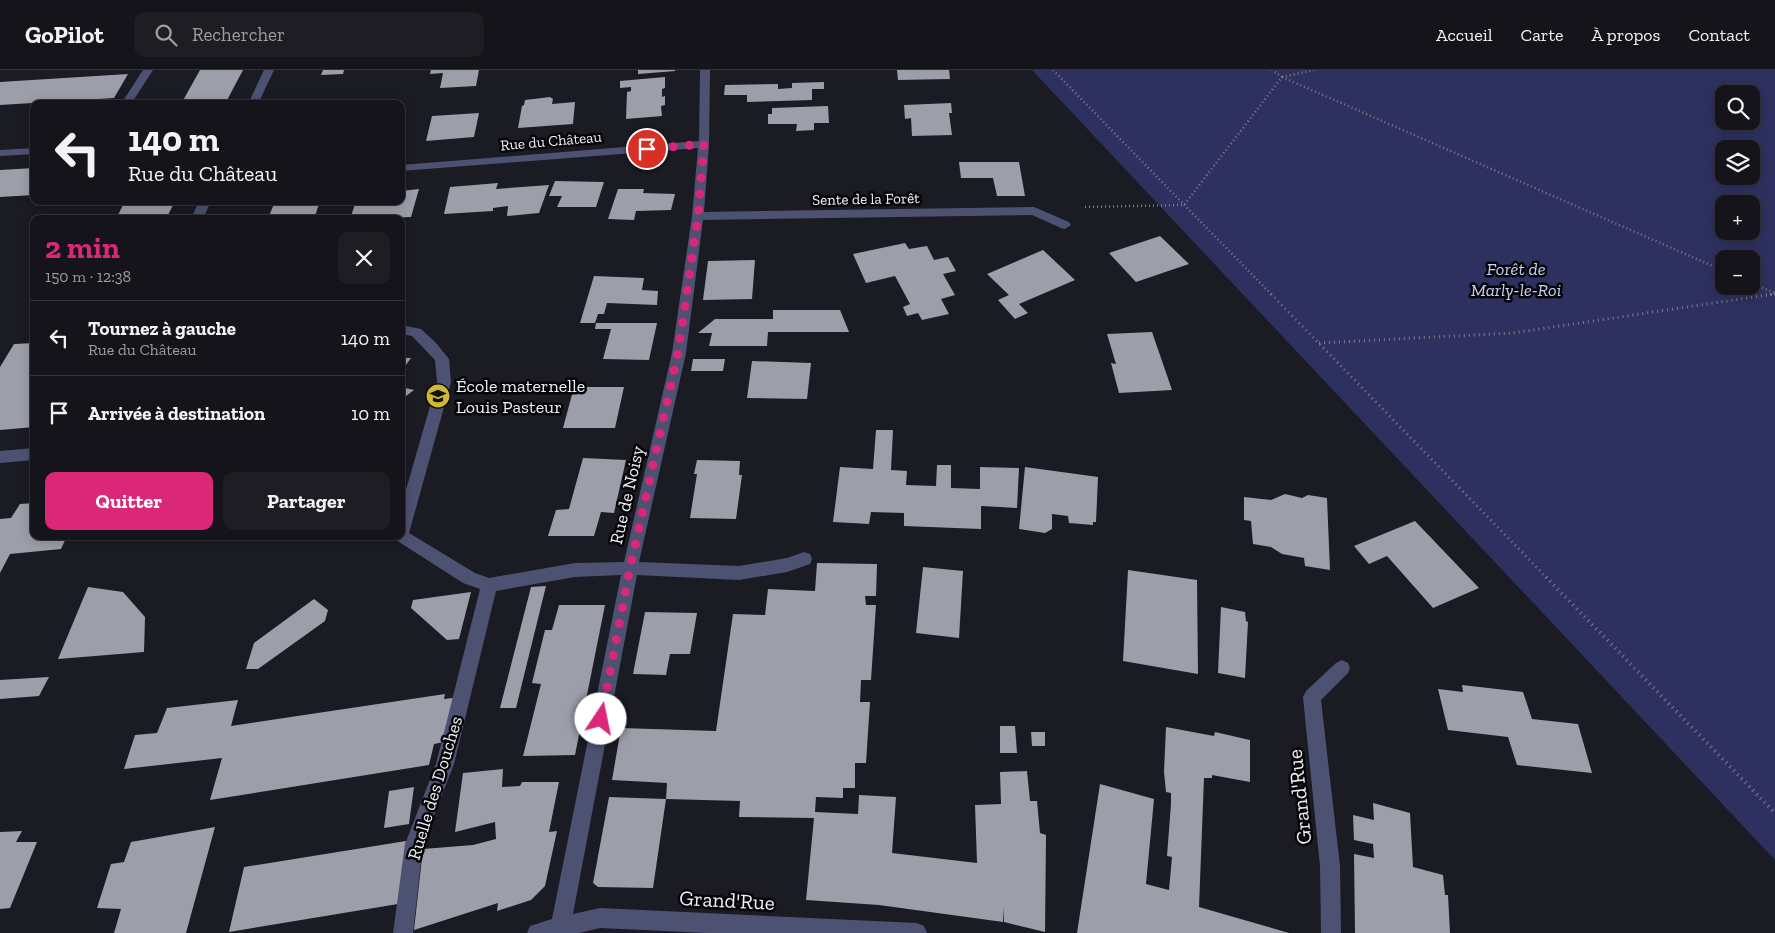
<!DOCTYPE html>
<html lang="fr">
<meta charset="utf-8">
<style>
:root{--surface:#14141a;--page:#1d1d23;--text:#f1f3f6;--muted:#9d9ea2;--line:#333339;--accent:#db2777}
body{margin:0;font-family:"Zilla Slab",serif;background:var(--page);color:var(--text);height:100vh;display:flex;flex-direction:column;font-size:19px;white-space:nowrap}
*{box-sizing:border-box;margin:0}
p{font-size:16px;color:var(--muted)}
.icon{flex:none;width:28px;height:28px;fill:none;stroke:currentColor;stroke-width:2;stroke-linecap:round;stroke-linejoin:round}
.map{position:relative;flex:1;overflow:hidden}
.sheet{position:absolute;left:30px;top:145px;width:375px;height:325px;display:flex;flex-direction:column;background:var(--surface);border-radius:10px;box-shadow:0 2px 12px #0003,0 0 0 1px var(--line)}
.sheet>*{flex:none}
.hud{position:absolute;left:30px;top:30px;width:375px;height:105px;border-radius:10px;box-shadow:0 2px 12px #0003,0 0 0 1px var(--line);background:#14141a;color:var(--text);overflow:hidden}
.buttons{position:absolute;left:1715px;top:15px;display:grid;gap:10px}
.buttons a{display:grid;place-items:center;width:45px;height:45px;border-radius:10px;background:var(--surface);box-shadow:0 2px 12px #0003,0 0 0 1px var(--line);font-size:25px}
.pin{position:absolute;display:grid;place-items:center;width:42px;height:42px;color:#fff;margin:-21px;border:2px solid #fff;border-radius:50%;box-shadow:0 1px 5px #0007}
.me{position:absolute;width:55px;margin:-28px;rotate:11deg;stroke-linejoin:round;filter:drop-shadow(0 0 4px #0008)}
.turn{display:flex;align-items:center;gap:18px;height:105px;padding:0 15px;font-size:22px}
.turn .icon{width:65px;height:65px;stroke-width:2.5}
.turn b{display:block;font-size:35px;line-height:42px}
.round{display:grid;place-items:center;flex:none;width:52px;height:52px;border-radius:10px;background:var(--page)}
.headline{display:flex;align-items:center;justify-content:space-between;height:85px;padding:0 15px}
h1{font-size:30px;font-weight:700;line-height:38px;color:var(--accent)}
.primary-button{display:flex;gap:10px;margin-top:auto;padding:10px 15px}
.primary-button a{flex:1;height:58px;border-radius:10px;background:var(--accent);color:#fff;font-size:20px;font-weight:700;line-height:58px;text-align:center}
.primary-button a+a{background:var(--page);color:var(--text)}
ul{padding:0;list-style:none}
li{display:flex;align-items:center;gap:15px;height:75px;padding:0 15px;border-top:1px solid var(--line)}
li div{flex:1}
li b{display:block;font-size:19px}
li em{font-style:normal}
header{display:flex;align-items:center;gap:30px;box-sizing:border-box;height:70px;padding:0 25px;background:var(--surface);border-bottom:1px solid var(--line)}
header strong{font-size:24px}
nav{display:flex;gap:28px;margin-inline-start:auto;font-size:18px}
.search{width:350px;height:45px;background:var(--page);display:flex;align-items:center;gap:12px;box-sizing:border-box;padding:0 18px;border-radius:10px;color:var(--muted);font-size:19px}
.map>svg:first-child{display:block}
</style>
<header>
<strong>GoPilot</strong>
<div class="search"><svg class="icon" aria-label="search" viewBox="0 0 24 24"><circle cx="10" cy="10" r="6"/><path d="M15 15l6 6"/></svg>Rechercher</div>
<nav><a>Accueil</a><a>Carte</a><a>À propos</a><a>Contact</a></nav>
</header>
<div class="map">
<svg width="1775" height="863" viewBox="0 0 1775 863">
<rect width="100%" height="100%" fill="#1a1b23"/>
<path fill="#2e315f" fill-rule="evenodd" d="M1032,0H1775V790ZM1724,24H1751V51H1724ZM1724,79H1751V106H1724ZM1724,134H1751V161H1724ZM1724,189H1751V216H1724Z"/>
<g fill="#9c9ea9">
<polygon points="200,0 243,0 225,34 181,34"/>
<polygon points="323,0 344,0 343,4 321,5"/>
<polygon points="431,0 479,0 476,16 440,18 443,3 430,4"/>
<polygon points="638,0 675,0 675,1 638,4"/>
<polygon points="897,0 949,0 950,9 898,10"/>
<polygon points="128,4 114,28 0,35 0,12"/>
<polygon points="665,7 665,18 662,19 662,27 665,26 665,35 661,36 662,46 626,49 627,22 631,21 631,17 620,18 620,11"/>
<polygon points="824,12 824,19 812,19 812,30 747,32 747,25 724,25 725,15 778,14 778,19 792,18 792,13"/>
<polygon points="550,27 553,29 552,34 575,32 573,54 518,58 522,36 524,35 525,30"/>
<polygon points="951,33 952,43 949,43 952,65 912,66 911,48 905,49 904,35"/>
<polygon points="828,36 829,53 814,53 814,60 796,61 797,54 768,54 768,44 772,44 772,38"/>
<polygon points="479,43 474,67 426,71 432,46"/>
<polygon points="959,92 1019,92 1025,126 997,126 993,108 961,108"/>
<polygon points="34,98 34,125 0,127 0,100"/>
<polygon points="555,111 604,112 596,137 557,137 562,126 549,126"/>
<polygon points="498,113 496,119 549,115 539,143 507,146 508,136 493,138 493,141 444,144 450,117"/>
<polygon points="419,119 411,147 350,149 356,131 401,131 401,121"/>
<polygon points="618,119 644,119 643,123 675,124 671,140 636,141 634,150 608,149"/>
<polygon points="125,131 175,131 166,149 116,149"/>
<polygon points="275,131 320,131 314,149 268,149"/>
<polygon points="1160,166 1189,194 1136,212 1109,183"/>
<polygon points="905,173 909,179 927,176 934,190 948,187 956,201 943,204 955,225 941,229 949,244 922,250 918,243 907,246 903,237 910,234 895,206 866,213 853,184"/>
<polygon points="1043,180 1075,210 1019,234 1028,243 1015,249 998,230 1009,225 987,204"/>
<polygon points="755,190 752,229 703,230 708,191"/>
<polygon points="594,206 644,208 642,220 658,221 657,235 607,233 604,244 598,244 595,253 580,253"/>
<polygon points="773,240 840,240 849,262 768,262 767,276 709,276 712,263 698,263 715,249 773,249"/>
<polygon points="596,253 657,253 649,290 603,289 611,259 595,259"/>
<polygon points="1152,262 1172,320 1119,323 1111,293 1116,294 1107,264"/>
<polygon points="34,273 34,357 0,360 0,297 14,274"/>
<polygon points="401,288 411,288 401,302"/>
<polygon points="693,289 725,289 723,301 691,301"/>
<polygon points="752,291 811,293 807,329 747,328"/>
<polygon points="401,317 414,320 401,330"/>
<polygon points="574,317 624,317 615,358 563,358"/>
<polygon points="876,360 893,360 891,400 907,401 906,415 936,416 937,395 951,395 951,418 980,419 980,397 1019,398 1017,438 981,436 981,459 904,456 904,443 871,442 869,454 833,452 840,397 873,399"/>
<polygon points="583,388 626,390 614,443 601,442 594,466 548,466 556,440 569,439"/>
<polygon points="697,390 740,391 739,405 742,405 736,449 690,448 697,404 694,404"/>
<polygon points="1025,397 1098,407 1096,452 1093,452 1093,455 1069,453 1068,446 1052,444 1052,459 1045,463 1019,459"/>
<polygon points="1285,424 1302,428 1308,425 1327,428 1330,500 1305,496 1304,488 1282,484 1271,477 1253,474 1251,451 1244,450 1244,427 1271,430"/>
<polygon points="34,433 34,466 67,466 61,479 10,484 0,503 0,449 11,448 20,434"/>
<polygon points="1415,451 1479,518 1433,538 1387,486 1369,494 1354,476"/>
<polygon points="817,493 877,494 876,526 865,526 866,535 876,535 871,610 861,610 860,632 870,632 866,693 855,693 855,718 843,718 843,728 816,727 815,742 858,744 859,725 896,727 892,783 977,793 975,735 1001,734 1000,702 1027,701 1030,731 1037,731 1040,763 1046,765 1045,862 1004,852 1003,837 1003,852 879,835 806,830 814,748 739,747 740,731 666,729 667,713 612,710 621,658 716,661 733,544 765,545 768,519 815,521"/>
<polygon points="923,497 963,501 959,568 916,563"/>
<polygon points="1128,500 1197,510 1198,604 1123,591"/>
<polygon points="546,516 516,638 500,638 531,517"/>
<polygon points="88,517 123,522 145,547 144,582 58,589"/>
<polygon points="471,522 459,569 447,570 411,538 413,530"/>
<polygon points="314,529 328,540 325,551 258,599 246,599 254,573"/>
<polygon points="559,535 605,535 575,685 523,686 541,614 532,613 545,560 552,560"/>
<polygon points="1221,537 1245,542 1246,551 1248,552 1245,608 1218,603"/>
<polygon points="645,542 697,543 690,584 670,584 666,605 633,604"/>
<polygon points="49,607 39,626 0,629 0,610"/>
<polygon points="1462,615 1523,622 1532,649 1578,654 1592,703 1517,695 1508,667 1448,660 1438,619 1463,622"/>
<polygon points="445,624 444,629 453,628 444,672 434,674 429,695 210,730 222,688 124,699 135,665 157,663 167,638 238,630 231,656"/>
<polygon points="1000,656 1015,656 1017,683 1000,683"/>
<polygon points="1166,657 1214,666 1215,662 1250,670 1250,712 1212,705 1212,708 1204,708 1199,837 1289,863 1077,863 1100,714 1154,729 1146,814 1169,820 1172,787 1167,786 1171,734 1171,723 1166,722 1164,702"/>
<polygon points="1031,662 1045,662 1045,676 1032,676"/>
<polygon points="503,699 502,717 520,716 522,712 559,712 549,762 557,761 545,816 531,830 497,841 498,833 414,860 423,779 473,775 496,769 495,752 455,762 463,703"/>
<polygon points="414,717 409,754 384,758 389,721"/>
<polygon points="609,727 666,729 653,818 598,817 593,813"/>
<polygon points="1373,733 1410,743 1413,797 1443,805 1445,825 1448,825 1450,863 1355,863 1354,784 1374,788 1373,774 1354,770 1353,745 1374,750"/>
<polygon points="215,757 186,863 114,863 121,839 97,838 111,794 124,792 131,772"/>
<polygon points="22,761 16,772 37,772 10,838 0,839 0,762"/>
<polygon points="406,771 398,834 229,862 244,797"/>
</g>
<g fill="none" stroke-linecap="round" stroke-linejoin="round">
<g stroke="#7d7e85" stroke-width="2.5" stroke-dasharray="1 3" stroke-linecap="butt">
<polyline points="1053,0 1272,225"/>
<polyline points="1282,7 1724,201"/>
<polyline points="1282,7 1314,0"/>
<polyline points="1085,137 1184,135 1282,7 1272,0"/>
<polyline points="1751,213 1775,223"/>
<polyline points="1766,225 1775,224"/>
</g>
<g stroke="#7d7e85" stroke-width="3" stroke-dasharray="1 4" stroke-linecap="butt">
<polyline points="1271,224 1547,508"/>
<polyline points="1319,273 1513,263 1774,224"/>
</g>
<polyline stroke="#7d7e85" stroke-width="4" stroke-dasharray="1 4.5" stroke-linecap="butt" points="1546,507 1775,743"/>
<g fill="#4e5272" fill-rule="evenodd">
<polygon points="143,0 153,0 131,34 121,34"/>
<polygon points="264,0 274,0 258,34 248,34"/>
<polygon points="700,0 710,0 709,74 704,142 1034,137 1069,152 1071,155 1065,159 1061,158 1032,145 703,150 686,283 639,492 739,496 787,488 804,482 810,484 812,489 810,494 787,502 739,510 637,505 573,844 600,838 917,853 924,856 927,863 707,863 600,858 579,863 527,863 530,856 552,849 621,505 575,507 496,521 454,694 423,774 413,863 393,863 405,774 436,694 480,519 463,513 396,470 393,466 401,466 401,437 437,312 435,290 412,266 401,264 401,255 421,259 436,273 449,289 451,312 409,463 475,503 489,508 575,493 624,492 672,283 692,146 698,78 401,101 401,95 699,71"/>
<polygon points="34,78 34,84 0,86 0,80"/>
<polygon points="199,131 211,131 203,149 191,149"/>
<polygon points="34,378 34,390 0,393 0,381"/>
<polygon points="1342,590 1348,593 1350,598 1348,603 1321,630 1340,796 1341,863 1321,863 1320,796 1303,627 1306,621 1336,593"/>
</g>
</g>
<g fill="none" stroke-linecap="round" stroke-linejoin="round">
<polyline stroke="#db2777" stroke-width="9" stroke-dasharray="0 16.2" points="601,649 630,498 678,283 698,146 704,74 647,79"/>
</g>
<defs>
<symbol id="school-disc" viewBox="-11 -11 22 22"><circle r="9.5" fill="#d0b736" stroke="#060609"/><path d="M0-5L7-2L0 1L-7-2ZM-4 1L0 2.5L4 1V4Q0 6-4 4Z" fill="#111"/></symbol>
</defs>
<g fill-rule="evenodd">
<use href="#school-disc" x="424" y="312" width="28" height="28"/>
</g>
<g text-anchor="middle" dominant-baseline="central" stroke-width="5" stroke-linejoin="round" paint-order="stroke">
<g font-size="15" fill="#f0f1f7" stroke="#060609">
<text transform="translate(551 71) rotate(-5)">Rue du Château</text>
<text transform="translate(866 129) rotate(-1)">Sente de la Forêt</text>
</g>
<g font-size="18" font-style="italic" fill="#c8cef8" stroke="#060609">
<text x="1516" y="199">Forêt de<tspan x="1516" dy="21">Marly-le-Roi</tspan></text>
</g>
<g font-size="18" fill="#f0f1f7" stroke="#060609" text-anchor="start">
<text x="456" y="316">École maternelle<tspan x="456" dy="21">Louis Pasteur</tspan></text>
</g>
<g font-size="18" fill="#f0f1f7" stroke="#060609">
<text transform="translate(627 425) rotate(-77)">Rue de Noisy</text>
<text transform="translate(435 718) rotate(-73)">Ruelle des Douches</text>
</g>
<g font-size="21" fill="#f0f1f7" stroke="#060609">
<text transform="translate(1299 727) rotate(-96)">Grand'Rue</text>
<text transform="translate(727 830) rotate(3)">Grand'Rue</text>
</g>
</g>
</svg>
<div class="buttons">
<a><svg class="icon" aria-label="search" viewBox="0 0 24 24"><circle cx="10" cy="10" r="6"/><path d="M15 15l6 6"/></svg></a>
<a><svg class="icon" aria-label="layers" viewBox="0 0 24 24"><path d="M12 4l9 5-9 5-9-5zM3 14l9 5 9-5"/></svg></a>
<a>+</a>
<a>−</a>
</div>
<div class="pin" style="left:647px;top:79px;background:#d93025"><svg class="icon" aria-label="arrive" viewBox="0 0 24 24"><path d="M6 21V4h12l-3 4 3 4H6"/></svg></div>
<svg class="me" style="left:601px;top:649px" viewBox="-20 -20 40 40"><circle r="19" fill="#fff"/><path d="M0-13L10 11 0 6-10 11z" fill="#db2777"/></svg>
<div class="hud">
<div class="turn"><svg class="icon" aria-label="left" viewBox="0 0 24 24"><path d="M17 20v-9H6M10 6l-5 5 5 5"/></svg><div><b>140 m</b>Rue du Château</div></div>
</div>
<section class="sheet">
<div class="headline"><div><h1>2 min</h1><p>150 m · 12:38</p></div><a class="round"><svg class="icon" aria-label="close" viewBox="0 0 24 24"><path d="M6 6l12 12M18 6L6 18"/></svg></a></div>
<ul>
<li><svg class="icon" aria-label="left" viewBox="0 0 24 24"><path d="M17 20v-9H6M10 6l-5 5 5 5"/></svg><div><b>Tournez à gauche</b><p>Rue du Château</p></div><em>140 m</em></li>
<li><svg class="icon" aria-label="arrive" viewBox="0 0 24 24"><path d="M6 21V4h12l-3 4 3 4H6"/></svg><div><b>Arrivée à destination</b></div><em>10 m</em></li>
</ul>
<div class="primary-button"><a>Quitter</a><a>Partager</a></div>
</section>
</div>
